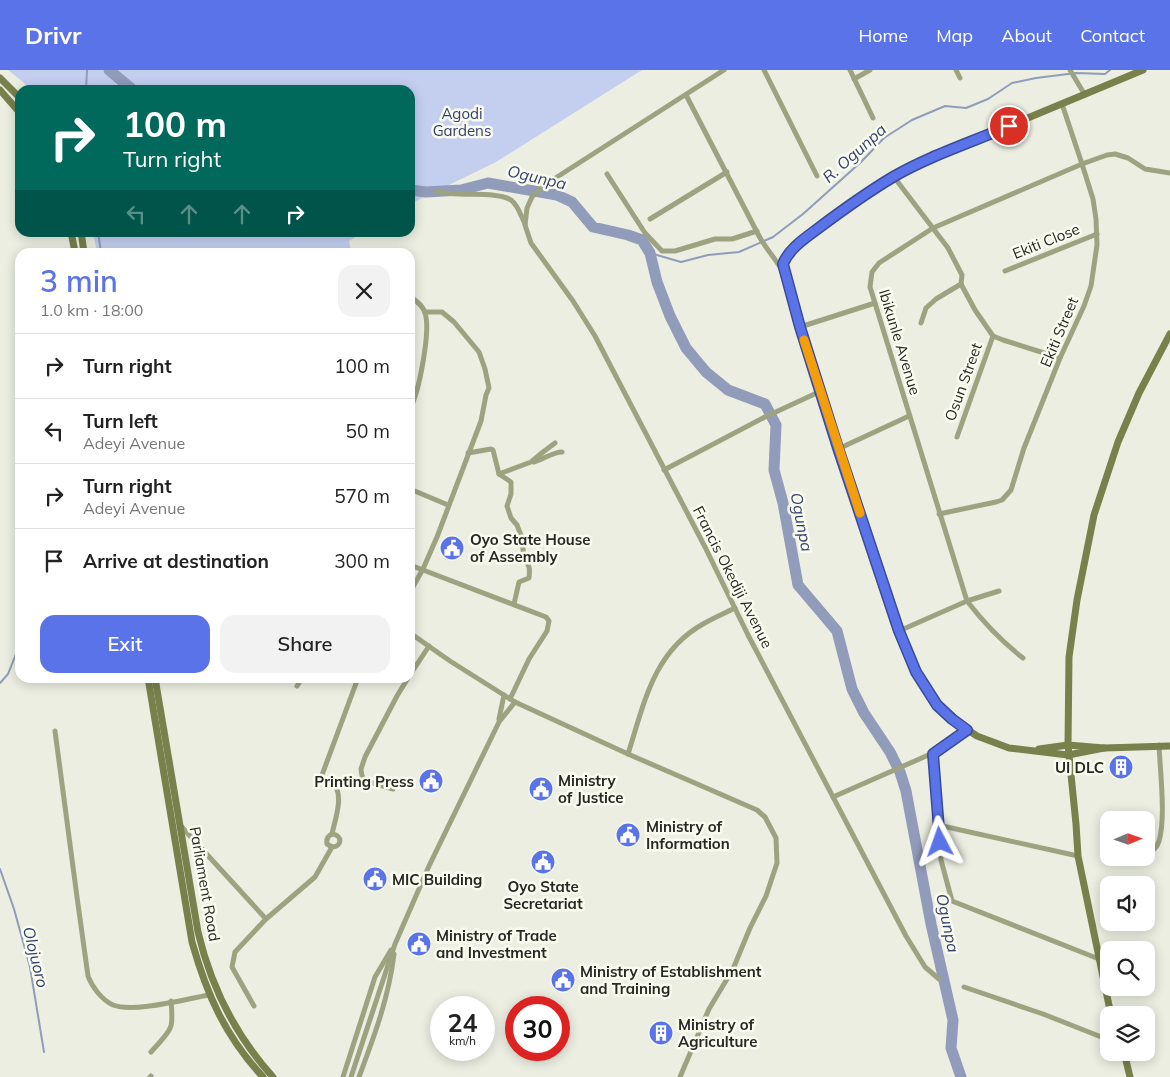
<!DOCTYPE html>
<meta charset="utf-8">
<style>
:root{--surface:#fff;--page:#f2f2f2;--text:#222;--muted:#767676;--line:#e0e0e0;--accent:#5a73e9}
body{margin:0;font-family:Mulish,sans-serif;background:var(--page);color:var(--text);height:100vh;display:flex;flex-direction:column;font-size:19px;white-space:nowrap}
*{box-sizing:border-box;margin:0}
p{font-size:16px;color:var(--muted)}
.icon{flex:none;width:28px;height:28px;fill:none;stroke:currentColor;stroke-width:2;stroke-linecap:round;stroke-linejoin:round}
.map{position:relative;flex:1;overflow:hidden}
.panel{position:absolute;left:15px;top:178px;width:400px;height:435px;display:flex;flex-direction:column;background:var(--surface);border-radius:15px;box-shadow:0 2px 12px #0003}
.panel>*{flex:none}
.hud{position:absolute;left:15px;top:15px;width:400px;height:152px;border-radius:15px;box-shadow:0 2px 12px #0003;background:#00695c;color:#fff;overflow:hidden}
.needle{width:32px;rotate:88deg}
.tools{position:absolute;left:1100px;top:741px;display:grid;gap:10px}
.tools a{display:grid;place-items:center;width:55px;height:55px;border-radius:10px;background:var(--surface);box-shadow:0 2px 12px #0003;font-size:25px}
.speed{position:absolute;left:430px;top:926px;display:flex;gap:10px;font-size:25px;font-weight:700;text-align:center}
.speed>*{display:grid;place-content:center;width:65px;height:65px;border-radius:50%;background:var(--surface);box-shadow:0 2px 12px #0003;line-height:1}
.speed small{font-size:12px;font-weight:400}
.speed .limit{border:8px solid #d22;background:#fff;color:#111}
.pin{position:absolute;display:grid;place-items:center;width:42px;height:42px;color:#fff;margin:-21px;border:2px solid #fff;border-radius:50%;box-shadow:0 1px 5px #0007}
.me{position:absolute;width:55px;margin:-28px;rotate:356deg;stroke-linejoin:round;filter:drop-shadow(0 0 4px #0008)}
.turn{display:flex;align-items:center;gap:18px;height:105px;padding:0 25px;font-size:22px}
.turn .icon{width:65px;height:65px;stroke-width:2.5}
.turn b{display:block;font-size:35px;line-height:42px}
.lanes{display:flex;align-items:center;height:48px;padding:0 25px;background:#0003;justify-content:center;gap:25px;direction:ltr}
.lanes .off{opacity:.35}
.round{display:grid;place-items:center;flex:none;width:52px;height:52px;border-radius:15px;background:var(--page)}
.overview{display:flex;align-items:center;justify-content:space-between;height:85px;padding:0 25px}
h1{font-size:30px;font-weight:600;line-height:38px;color:var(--accent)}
.button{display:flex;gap:10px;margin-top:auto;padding:10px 25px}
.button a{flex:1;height:58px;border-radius:15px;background:var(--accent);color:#fff;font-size:20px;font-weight:600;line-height:58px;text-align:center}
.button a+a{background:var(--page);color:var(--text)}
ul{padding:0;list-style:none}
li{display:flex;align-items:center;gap:15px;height:65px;padding:0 25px;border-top:1px solid var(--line)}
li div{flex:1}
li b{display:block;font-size:19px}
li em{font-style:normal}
header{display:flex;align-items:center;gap:30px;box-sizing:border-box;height:70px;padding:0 25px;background:var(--accent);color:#fff}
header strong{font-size:24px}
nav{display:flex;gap:28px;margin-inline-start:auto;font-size:18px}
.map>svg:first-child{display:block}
</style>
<header>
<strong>Drivr</strong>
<nav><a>Home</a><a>Map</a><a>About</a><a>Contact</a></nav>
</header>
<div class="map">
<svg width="1170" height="1007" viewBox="0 0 1170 1007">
<rect width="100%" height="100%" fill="#ebeee1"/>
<g fill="#c4cff0">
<polygon points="8,0 642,0 496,92 410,134 410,20 30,20 23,12"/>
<polygon points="93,163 93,162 362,163 349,171 351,182 97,182"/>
</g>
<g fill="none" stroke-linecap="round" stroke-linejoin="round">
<g stroke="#919bba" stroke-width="2">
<polyline points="86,20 87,0"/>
<polyline points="98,162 101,182"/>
<polyline points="650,183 681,192 708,185 739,182 773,167 803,144 861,92 884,68 912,50 945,36 966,38 988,29 1012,13 1036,8 1076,3 1105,4 1110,0"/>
<polyline points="0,613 8,604 20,574"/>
<polyline points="0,799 14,839 30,897 44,982"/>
</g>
<g stroke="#919bba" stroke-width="11">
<polyline points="109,0 133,20"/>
<polyline points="410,120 426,122 461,120 488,113 557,125 572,132 593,157 628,165 642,170 650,183 657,212 670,246 686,278 706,302 728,320 765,334 776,355 774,400 783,433 798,515 837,561 852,619 864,643 890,682 900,702 906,721 931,854 953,950 951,978 961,1007"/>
</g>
<g stroke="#9da381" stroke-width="5">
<polyline points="724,0 543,116 532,127 527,138 525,155 531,173 573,231 595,266 705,477 748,565 906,866 925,897 939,909"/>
<polyline points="764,0 817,106"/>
<polyline points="850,0 873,48"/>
<polyline points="956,0 960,8"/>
<polyline points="1070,0 1085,25"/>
<polyline points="854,9 870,0"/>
<path d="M686,25L759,166C766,179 776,189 783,202"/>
<polyline points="607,104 645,163 662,181 675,181 715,169 732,169 757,161"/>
<polyline points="894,107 948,178 962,205 961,214 975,240 993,266 1003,270 1060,288"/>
<path d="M436,121C455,128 496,120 511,130C518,135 521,146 525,154"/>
<polyline points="650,149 727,102"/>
<polyline points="1005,201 1097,164"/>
<path d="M410,226C416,231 423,235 425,243C431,260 419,323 410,338"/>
<polyline points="921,253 926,238 936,229 961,214"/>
<polyline points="800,257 875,233"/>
<polyline points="957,367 993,266"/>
<polyline points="838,379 909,346"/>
<path d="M468,383L491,379L493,380L499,404L511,412V424L507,436L511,448L517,455L522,468L524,489C530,495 530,499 529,508L519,512L514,534"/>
<path d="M534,392C544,389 553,382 562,382"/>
<polyline points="664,400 765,347 821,321"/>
<polyline points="499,404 531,392 543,382 555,373"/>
<polyline points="410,419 448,435"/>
<polyline points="939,444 996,432 1002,430 1011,420 1024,378 1060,288 1084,236 1091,216 1097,175 1096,149 1093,129 1082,94 1062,34"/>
<polyline points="410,495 546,547 549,551 547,561 529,589 510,629"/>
<polyline points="410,522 423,499 437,467 481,351 486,325 489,318 485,299 479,282 454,252 442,242 425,242"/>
<polyline points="899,561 967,531 999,521"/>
<polyline points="410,563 450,591 515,632 628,684 757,740 765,747 776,768 777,793 766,826 750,858 733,899 709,939 680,1007"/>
<path d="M1023,588C1001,571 984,553 967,531L870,217L872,202L879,193L933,158L1082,94L1107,85L1115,84L1128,88L1145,99L1170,103"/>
<polyline points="410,605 429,576"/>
<polyline points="297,616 302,608"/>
<polyline points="499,649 504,625"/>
<path d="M55,661L77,827L88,906C92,917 102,930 113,935C134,943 185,929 209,925"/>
<polyline points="933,683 941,790 952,831 1099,889"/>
<path d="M628,684C644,634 653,582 703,554C713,548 725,543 735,538"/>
<polyline points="393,719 366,711 362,706 361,699 365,687 397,626 408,608"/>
<polyline points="833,727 933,683 967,660"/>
<polyline points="180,755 266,849"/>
<polyline points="938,755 1078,786"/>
<path d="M332,777L327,774C326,769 328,766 332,764C335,750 344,726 334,714L325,712L322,705L358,608"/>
<path d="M1146,784C1153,781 1157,778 1159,771C1166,748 1160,700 1159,675"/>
<polyline points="964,917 1043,944 1109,970"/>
<path d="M254,936L232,897L235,882L266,849L315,807L332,777C342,777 343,765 332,764"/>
<path d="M151,982C171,959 174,962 171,931"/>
<polyline points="150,1007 151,1006"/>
<polyline points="343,1007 375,907 391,880"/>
<polyline points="351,1007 395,874 429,796 499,652 515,632"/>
<path d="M359,1007C374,967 389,927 394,884"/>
</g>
<g stroke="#78804c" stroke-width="7">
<polyline points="0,8 20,28"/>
<polyline points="0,20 20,43"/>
<polyline points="71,162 75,182"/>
<polyline points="81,162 84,182"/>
<path d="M148,608L192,872C207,925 225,966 263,1007"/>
<path d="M155,608L198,862C211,917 235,965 273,1007"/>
<polyline points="1104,678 1068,685 1009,678 977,666 956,652 937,635 916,602 899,561 838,379 800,257 783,194 790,182 810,165 850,135 894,107 934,87 1143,0"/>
<polyline points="1039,679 1068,675 1104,678 1170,676"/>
<polyline points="1111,945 1078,786 1076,754 1068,675 1069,587 1077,530 1094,445 1118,372 1139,323 1170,264"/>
<polyline points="1124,982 1130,1007"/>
</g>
</g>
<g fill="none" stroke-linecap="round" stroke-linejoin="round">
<defs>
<path id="route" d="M940,772L933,684L967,660L952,649L937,635L916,602L899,561L838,378L800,257L783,194C789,178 807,167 820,157C844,139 868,122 893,107C929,86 970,73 1009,56"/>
</defs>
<use href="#route" stroke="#3a4b97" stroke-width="12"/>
<use href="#route" stroke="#5a73e9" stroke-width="9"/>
<polyline stroke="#f59e0b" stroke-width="9" points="804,270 860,443"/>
</g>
<defs>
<symbol id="civic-disc" viewBox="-11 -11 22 22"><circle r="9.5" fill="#5a73e9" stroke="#f9fbef"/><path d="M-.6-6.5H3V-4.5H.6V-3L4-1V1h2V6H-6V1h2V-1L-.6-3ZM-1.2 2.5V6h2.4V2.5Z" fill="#fff"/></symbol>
<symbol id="building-disc" viewBox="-11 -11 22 22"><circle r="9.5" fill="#5a73e9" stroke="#f9fbef"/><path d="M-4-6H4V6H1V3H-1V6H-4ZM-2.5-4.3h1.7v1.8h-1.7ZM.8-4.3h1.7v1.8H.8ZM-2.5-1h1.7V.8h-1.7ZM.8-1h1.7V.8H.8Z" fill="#fff"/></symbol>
</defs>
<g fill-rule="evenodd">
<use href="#civic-disc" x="438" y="464" width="28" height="28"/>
<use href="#building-disc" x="1107" y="683" width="28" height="28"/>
<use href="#civic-disc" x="417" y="697" width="28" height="28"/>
<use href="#civic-disc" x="527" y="705" width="28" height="28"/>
<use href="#civic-disc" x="614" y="751" width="28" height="28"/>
<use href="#civic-disc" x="529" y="778" width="28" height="28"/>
<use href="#civic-disc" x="361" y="795" width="28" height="28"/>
<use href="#civic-disc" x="405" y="860" width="28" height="28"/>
<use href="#civic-disc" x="549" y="896" width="28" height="28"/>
<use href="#building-disc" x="647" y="949" width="28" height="28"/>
</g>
<g text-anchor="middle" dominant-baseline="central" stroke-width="5" stroke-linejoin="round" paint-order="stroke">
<g font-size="15" fill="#35416d" stroke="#f9fbef">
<text x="462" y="43">Agodi<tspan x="462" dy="17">Gardens</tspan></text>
</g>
<g font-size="15" fill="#282924" stroke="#f9fbef">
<text transform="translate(1046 171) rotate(-22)">Ekiti Close</text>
<text transform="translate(1059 262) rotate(-67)">Ekiti Street</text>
<text transform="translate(900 272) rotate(73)">Ibikunle Avenue</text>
<text transform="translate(963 312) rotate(-70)">Osun Street</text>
<text transform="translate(733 507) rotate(63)">Francis Okediji Avenue</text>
<text transform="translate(205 814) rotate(80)">Parliament Road</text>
</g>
<g font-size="15" font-weight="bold" fill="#282924" stroke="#f9fbef" text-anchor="start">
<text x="470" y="469">Oyo State House<tspan x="470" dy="17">of Assembly</tspan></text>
<text x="1104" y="697" text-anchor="end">UI DLC</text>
<text x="558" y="710">Ministry<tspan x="558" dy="17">of Justice</tspan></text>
<text x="414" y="711" text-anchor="end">Printing Press</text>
<text x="646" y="756">Ministry of<tspan x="646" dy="17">Information</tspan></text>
<text x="392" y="809">MIC Building</text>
<text x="543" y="816" text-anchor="middle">Oyo State<tspan x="543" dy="17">Secretariat</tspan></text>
<text x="436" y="865">Ministry of Trade<tspan x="436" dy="17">and Investment</tspan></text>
<text x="580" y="901">Ministry of Establishment<tspan x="580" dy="17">and Training</tspan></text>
<text x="678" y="954">Ministry of<tspan x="678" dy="17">Agriculture</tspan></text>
</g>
<g font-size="16" font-style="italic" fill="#35406d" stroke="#f9fbef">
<text transform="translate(854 83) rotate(-42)">R. Ogunpa</text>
<text transform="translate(537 107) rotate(13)">Ogunpa</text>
<text transform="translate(802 452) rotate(79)">Ogunpa</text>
<text transform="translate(948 853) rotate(78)">Ogunpa</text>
<text transform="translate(36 887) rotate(76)">Olojuoro</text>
</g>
</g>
</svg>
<div class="tools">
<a><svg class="needle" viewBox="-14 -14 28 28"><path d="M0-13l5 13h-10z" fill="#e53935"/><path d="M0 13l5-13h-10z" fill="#767676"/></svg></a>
<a><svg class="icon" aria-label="sound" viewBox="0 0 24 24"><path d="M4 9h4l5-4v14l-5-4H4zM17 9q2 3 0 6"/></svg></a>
<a><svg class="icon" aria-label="search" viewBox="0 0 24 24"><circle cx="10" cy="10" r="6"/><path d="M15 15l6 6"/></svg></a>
<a><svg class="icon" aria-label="layers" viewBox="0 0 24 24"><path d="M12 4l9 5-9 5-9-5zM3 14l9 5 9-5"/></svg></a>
</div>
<div class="speed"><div>24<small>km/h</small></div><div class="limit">30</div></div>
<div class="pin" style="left:1009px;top:56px;background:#d93025"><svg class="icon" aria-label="arrive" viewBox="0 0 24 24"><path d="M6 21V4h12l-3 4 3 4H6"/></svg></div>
<svg class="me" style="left:940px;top:772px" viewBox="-20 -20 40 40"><path d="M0-17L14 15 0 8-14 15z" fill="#5a73e9" stroke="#fff" stroke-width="4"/></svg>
<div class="hud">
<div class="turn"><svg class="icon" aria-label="right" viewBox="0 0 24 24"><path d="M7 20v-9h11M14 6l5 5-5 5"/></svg><div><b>100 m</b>Turn right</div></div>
<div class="lanes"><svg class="icon off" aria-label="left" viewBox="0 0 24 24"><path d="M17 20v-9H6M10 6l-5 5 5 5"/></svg><svg class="icon off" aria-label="ahead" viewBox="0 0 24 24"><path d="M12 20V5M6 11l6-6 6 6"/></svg><svg class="icon off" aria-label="ahead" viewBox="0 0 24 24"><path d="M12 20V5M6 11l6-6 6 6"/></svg><svg class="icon" aria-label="right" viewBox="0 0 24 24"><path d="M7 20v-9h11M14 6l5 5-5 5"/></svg></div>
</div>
<section class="panel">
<div class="overview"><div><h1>3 min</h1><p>1.0 km · 18:00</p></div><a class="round"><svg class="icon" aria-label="close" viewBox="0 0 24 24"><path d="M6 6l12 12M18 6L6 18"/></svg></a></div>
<ul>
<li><svg class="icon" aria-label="right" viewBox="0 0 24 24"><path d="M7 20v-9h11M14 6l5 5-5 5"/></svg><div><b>Turn right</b></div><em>100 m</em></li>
<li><svg class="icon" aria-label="left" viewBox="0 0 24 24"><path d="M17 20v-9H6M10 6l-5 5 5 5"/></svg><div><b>Turn left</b><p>Adeyi Avenue</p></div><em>50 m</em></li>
<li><svg class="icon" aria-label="right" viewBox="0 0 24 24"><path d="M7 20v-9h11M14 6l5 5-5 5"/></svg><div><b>Turn right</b><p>Adeyi Avenue</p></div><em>570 m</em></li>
<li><svg class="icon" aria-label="arrive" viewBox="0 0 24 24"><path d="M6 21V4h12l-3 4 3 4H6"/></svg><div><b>Arrive at destination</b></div><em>300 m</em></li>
</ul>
<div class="button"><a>Exit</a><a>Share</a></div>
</section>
</div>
